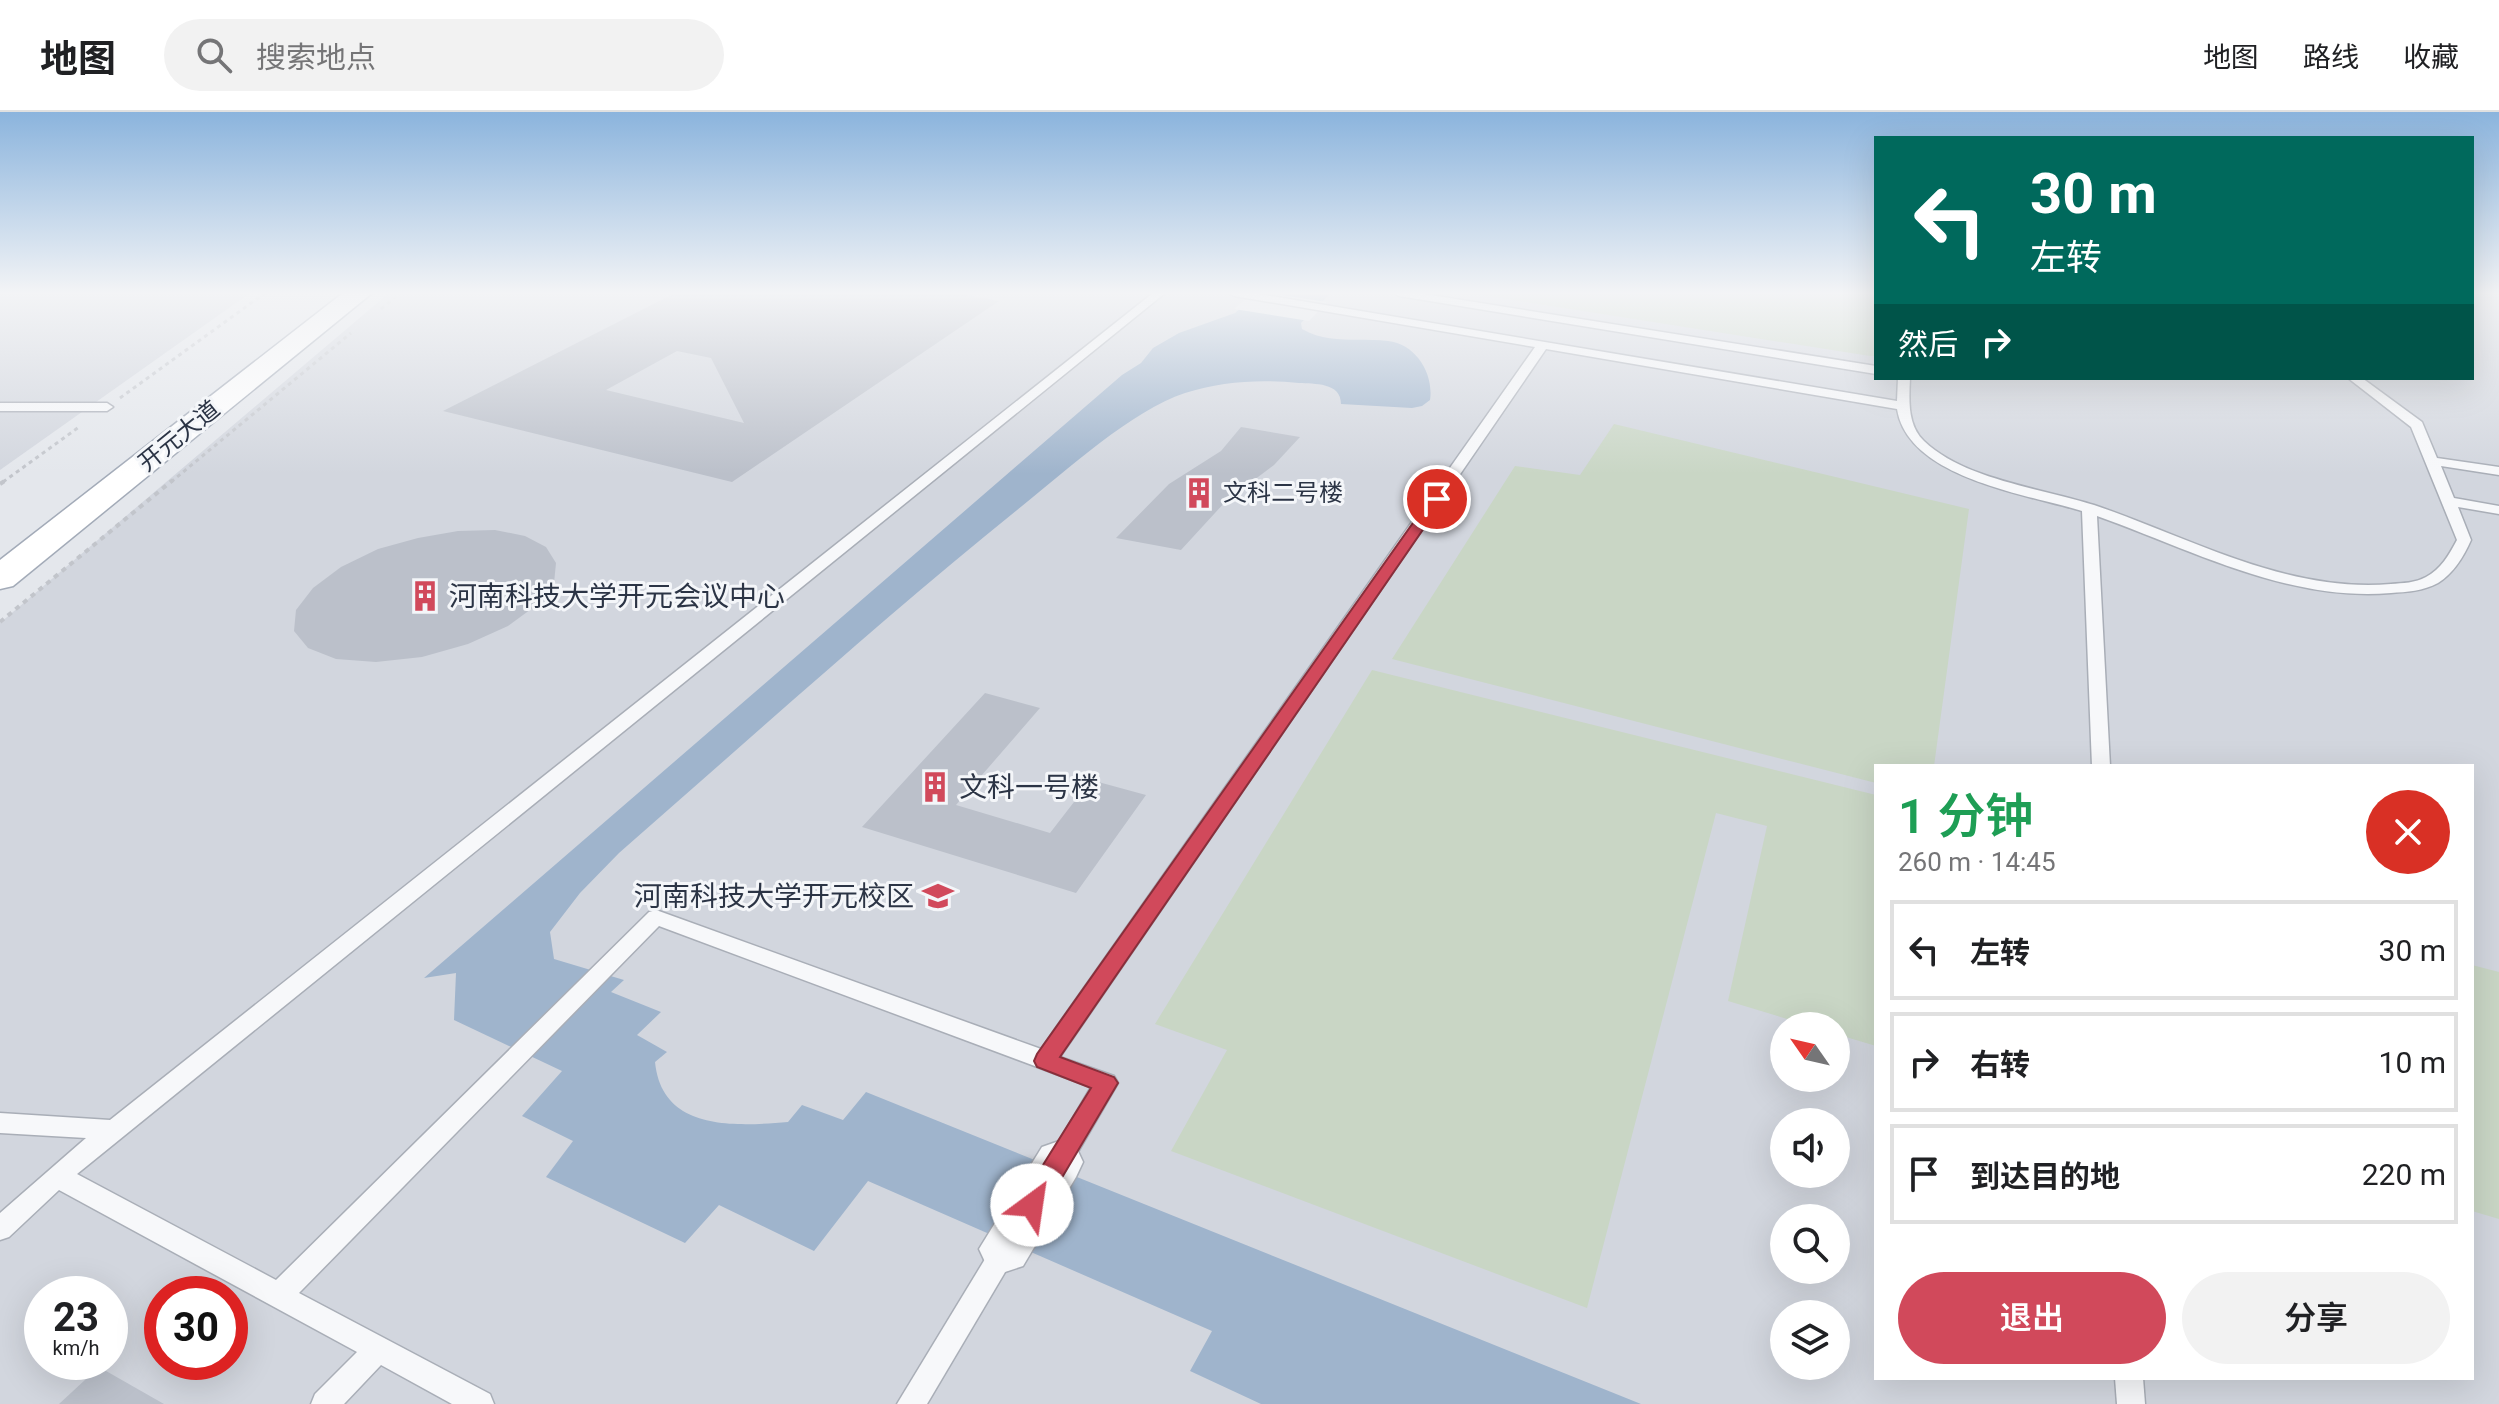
<!DOCTYPE html>
<html lang="zh">
<meta charset="utf-8">
<style>
:root{--surface:#fff;--page:#f2f2f2;--text:#202124;--muted:#757577;--line:#e0e0e0;--accent:#d1495b}
body{margin:0;font-family:Roboto,"Noto Sans SC",sans-serif;background:var(--page);color:var(--text);height:100vh;display:flex;flex-direction:column;font-size:30px;white-space:nowrap}
*{box-sizing:border-box;margin:0}
p{font-size:26px;color:var(--muted)}
.icon{flex:none;width:44px;height:44px;fill:none;stroke:currentColor;stroke-width:2;stroke-linecap:round;stroke-linejoin:round}
.map{position:relative;flex:1;overflow:hidden}
.sheet{position:absolute;left:1874px;top:652px;width:600px;height:616px;display:flex;flex-direction:column;background:var(--surface);border-radius:0px;box-shadow:0 8px 32px #0002}
.sheet>*{flex:none}
.hud{position:absolute;left:1874px;top:24px;width:600px;height:244px;border-radius:0px;box-shadow:0 8px 32px #0002;background:#00695c;color:#fff;overflow:hidden}
.needle{width:52px;rotate:304deg}
.fabs{position:absolute;left:1770px;top:900px;display:grid;gap:16px}
.fabs a{display:grid;place-items:center;width:80px;height:80px;border-radius:50%;background:var(--surface);box-shadow:0 8px 32px #0002;font-size:40px}
.speed{position:absolute;left:24px;top:1164px;display:flex;gap:16px;font-size:40px;font-weight:700;text-align:center}
.speed>*{display:grid;place-content:center;width:104px;height:104px;border-radius:50%;background:var(--surface);box-shadow:0 8px 32px #0002;line-height:1}
.speed small{font-size:20px;font-weight:400}
.speed .limit{border:12px solid #d22;background:#fff;color:#111}
.pin{position:absolute;display:grid;place-items:center;width:68px;height:68px;color:#fff;margin:-34px;border:4px solid #fff;border-radius:50%;box-shadow:0 2px 8px #0007}
.me{position:absolute;width:88px;margin:-44px;rotate:31deg;stroke-linejoin:round;filter:drop-shadow(0 0 6px #0008)}
.turn{display:flex;align-items:center;gap:28px;height:168px;padding:0 24px;font-size:36px}
.turn .icon{width:104px;height:104px;stroke-width:2.5}
.turn b{display:block;font-size:56px;line-height:68px}
.then{display:flex;align-items:center;height:76px;padding:0 24px;background:#0003;gap:16px;font-size:30px}
.round{display:grid;place-items:center;flex:none;width:84px;height:84px;border-radius:42px;background:var(--page)}
.overview{display:flex;align-items:center;justify-content:space-between;height:136px;padding:0 24px}
h1{font-size:48px;font-weight:600;line-height:60px;color:#1e9e55}
.button{display:flex;gap:16px;margin-top:auto;padding:16px 24px}
.button a{flex:1;height:92px;border-radius:48px;background:var(--accent);color:#fff;font-size:32px;font-weight:600;line-height:92px;text-align:center}
.button a+a{background:var(--page);color:var(--text)}
ul{padding:0;list-style:none}
li{display:flex;align-items:center;gap:24px;height:100px;margin:0 16px 12px;padding:0 8px;border:4px solid var(--line);border-radius:0px}
li div{flex:1}
li b{display:block;font-size:30px}
li em{font-style:normal}
header{display:flex;align-items:center;gap:48px;box-sizing:border-box;height:112px;padding:0 40px;background:var(--surface);border-bottom:2px solid var(--line)}
header strong{font-size:38px}
nav{display:flex;gap:44px;margin-inline-start:auto;font-size:28px}
.search{width:560px;height:72px;background:var(--page);display:flex;align-items:center;gap:20px;box-sizing:border-box;padding:0 28px;border-radius:44px;color:var(--muted);font-size:30px}
.map>svg:first-child{display:block}
</style>
<header>
<strong>地图</strong>
<div class="search"><svg class="icon" aria-label="search" viewBox="0 0 24 24"><circle cx="10" cy="10" r="6"/><path d="M15 15l6 6"/></svg>搜索地点</div>
<nav><a>地图</a><a>路线</a><a>收藏</a></nav>
</header>
<div class="map">
<svg width="2499" height="1292" viewBox="0 0 2499 1292">
<rect width="100%" height="100%" fill="#e4e7ec"/>
<g fill="#d2d6de" fill-rule="evenodd">
<polygon points="0,181 250,181 0,358"/>
<path d="M389,181H1876V266H2472V181H2499V1292H0V511ZM1876,654H2472V1266H1876ZM1784,914H1836V966H1784ZM1784,1010H1836V1062H1784ZM1784,1106H1836V1158H1784ZM42,1182H110V1250H42ZM162,1182H230V1250H162ZM1784,1202H1836V1254H1784Z"/>
</g>
<g fill="#c9d6c5">
<polygon points="1468,181 1876,181 1876,244 1870,244"/>
<polygon points="1614,312 1969,397 1934,654 1876,654 1876,671 1392,547 1515,354 1580,363"/>
<polygon points="1372,558 1876,683 1876,934 1836,922 1836,914 1810,914 1728,889 1767,714 1716,701 1587,1196 1171,1039 1227,938 1155,912"/>
<polygon points="2472,853 2499,860 2499,1107 2472,1099"/>
</g>
<path fill="#9fb4cc" d="M1258,181H1331L1301,211L1302,217C1330,233 1357,225 1388,229C1416,232 1434,262 1430,288L1422,294L1412,296L1341,292C1341,270 1314,272 1299,271C1261,267 1222,269 1185,281C1131,299 1067,358 1022,394C884,505 752,625 619,741L580,781L550,820L554,847L624,868L611,880L661,900L637,923L667,940L655,950C662,1020 736,1014 788,1010L802,993L843,1008L866,980L1641,1292H1261L1190,1259L1212,1219L868,1069L814,1139L719,1093L685,1131L546,1065L573,1029L522,1004L562,959L454,908L456,861L424,866L1122,263L1141,251L1153,236L1179,221L1235,201Z"/>
<polygon fill="#e4e7ec" points="1252,181 1268,181 1327,190 1309,209 1234,197"/>
<g fill="#bbc0ca" fill-rule="evenodd">
<path d="M675,181H955L999,189L732,370L443,299ZM677,239L711,246L744,311L606,278Z"/>
<polygon points="1241,315 1300,325 1274,353 1226,389 1181,438 1116,426 1169,372 1221,339"/>
<polygon points="495,418 525,424 546,435 556,451 554,471 538,492 508,514 468,532 422,545 376,550 336,547 308,536 294,519 296,498 313,476 341,455 378,437 418,426 458,419"/>
<polygon points="985,581 1040,596 956,693 1050,721 1091,668 1146,683 1076,781 862,715"/>
<polygon points="99,1255 164,1292 59,1292"/>
</g>
<g fill="none" stroke-linecap="round" stroke-linejoin="round">
<defs>
<g id="service">
<path d="M1153,181H1165L77,1062L276,1168L649,800L656,798L1041,937L1535,235L1234,184L1229,181H1253L1897,289L1898,266H1910C1909,287 1907,313 1924,329C1965,368 2041,376 2094,393C2189,425 2286,481 2391,472C2403,471 2415,471 2426,465C2441,457 2449,443 2457,428L2411,315L2348,266H2362L2422,310L2437,346L2499,355V363L2441,354L2454,386L2499,394V402L2458,395L2471,428C2464,444 2454,461 2438,471C2423,479 2407,480 2391,481C2288,490 2190,437 2097,404L2110,654H2092L2082,399C2026,382 1908,366 1897,297L1546,237L1060,945L1114,964L1118,971L1068,1057L1059,1060L1050,1057L1047,1050L1091,975L659,814L299,1181L490,1282L494,1292H452L381,1253L344,1292H311L315,1282L357,1240L59,1078L9,1125L0,1128V1101L86,1026L0,1021V1001L110,1008Z"/>
<polygon points="1394,181 1418,181 1876,254 1876,262 1399,184"/>
<polygon points="0,291 107,291 113,295 107,299 0,299"/>
<polygon points="1005,1125 1014,1129 1018,1137 1014,1145 927,1292 897,1292 996,1129"/>
<polygon points="2115,1266 2143,1266 2145,1292 2117,1292"/>
</g>
<polygon id="minor" points="1059,1029 1076,1035 1083,1050 1076,1065 1023,1154 1005,1160 987,1154 979,1137 1042,1035"/>
<polygon id="primary" points="343,181 372,181 13,474 0,477 0,448"/>
</defs>
<use href="#service" stroke="#a9aeb7" stroke-width="3"/>
<use href="#minor" stroke="#a9aeb7" stroke-width="3"/>
<use href="#primary" stroke="#a3abb8" stroke-width="3"/>
<g stroke="#c2c5cb" stroke-width="3" stroke-dasharray="4 4" stroke-linecap="butt">
<polyline points="381,197 400,181"/>
<polyline points="120,286 265,181"/>
<polyline points="3,370 79,315"/>
<polyline points="171,370 351,221"/>
</g>
<g stroke="#c2c5cb" stroke-width="4" stroke-dasharray="5 5" stroke-linecap="butt">
<polyline points="0,372 6,368"/>
<polyline points="0,510 173,368"/>
</g>
<use href="#service" fill="#f7f8fa" fill-rule="evenodd"/>
<use href="#minor" fill="#f7f8fa" fill-rule="evenodd"/>
<use href="#primary" fill="#fff" fill-rule="evenodd"/>
</g>
<linearGradient id="sky" x2="0" y2="1"><stop stop-color="#8bb4dd"/><stop offset="0.5" stop-color="#f3f4f6"/><stop offset="1" stop-color="#f3f4f6" stop-opacity="0"/></linearGradient>
<rect width="2499" height="362" fill="url(#sky)"/>
<polygon fill="#d1495b" stroke="#882f3b" stroke-width="2" points="1437,382 1444,387 1060,945 1114,965 1118,971 1041,1101 1032,1105 1023,1101 1020,1093 1023,1085 1091,976 1037,955 1034,949 1037,942 1432,384"/>
<defs>
<symbol id="building-bare" viewBox="-9 -9 18 18"><path d="M-4-6H4V6H1V3H-1V6H-4ZM-2.5-4.3h1.7v1.8h-1.7ZM.8-4.3h1.7v1.8H.8ZM-2.5-1h1.7V.8h-1.7ZM.8-1h1.7V.8H.8Z" fill="#d1495b" stroke="#f4f6f9" stroke-width="2.5" paint-order="stroke"/></symbol>
<symbol id="university-bare" viewBox="-9 -9 18 18"><path d="M0-5L7-2L0 1L-7-2ZM-4 1L0 2.5L4 1V4Q0 6-4 4Z" fill="#d1495b" stroke="#f4f6f9" stroke-width="2.5" paint-order="stroke"/></symbol>
</defs>
<g fill-rule="evenodd">
<use href="#building-bare" x="1177" y="359" width="44" height="44"/>
<use href="#building-bare" x="403" y="462" width="44" height="44"/>
<use href="#building-bare" x="913" y="653" width="44" height="44"/>
<use href="#university-bare" x="916" y="762" width="44" height="44"/>
</g>
<g text-anchor="middle" dominant-baseline="central" stroke-width="6" stroke-linejoin="round" paint-order="stroke">
<g font-size="24" fill="#2b3445" stroke="#f4f6f9">
<text transform="translate(179 324) rotate(-39)">开元大道</text>
</g>
<g font-size="24" fill="#2b3445" stroke="#f4f6f9" text-anchor="start">
<text x="1223" y="381">文科二号楼</text>
</g>
<g font-size="28" fill="#2b3445" stroke="#f4f6f9" text-anchor="start">
<text x="449" y="484">河南科技大学开元会议中心</text>
<text x="959" y="675">文科一号楼</text>
<text x="914" y="784" text-anchor="end">河南科技大学开元校区</text>
</g>
</g>
</svg>
<div class="fabs">
<a><svg class="needle" viewBox="-14 -14 28 28"><path d="M0-13l5 13h-10z" fill="#e53935"/><path d="M0 13l5-13h-10z" fill="#757577"/></svg></a>
<a><svg class="icon" aria-label="sound" viewBox="0 0 24 24"><path d="M4 9h4l5-4v14l-5-4H4zM17 9q2 3 0 6"/></svg></a>
<a><svg class="icon" aria-label="search" viewBox="0 0 24 24"><circle cx="10" cy="10" r="6"/><path d="M15 15l6 6"/></svg></a>
<a><svg class="icon" aria-label="layers" viewBox="0 0 24 24"><path d="M12 4l9 5-9 5-9-5zM3 14l9 5 9-5"/></svg></a>
</div>
<div class="speed"><div>23<small>km/h</small></div><div class="limit">30</div></div>
<div class="pin" style="left:1437px;top:387px;background:#d93025"><svg class="icon" aria-label="arrive" viewBox="0 0 24 24"><path d="M6 21V4h12l-3 4 3 4H6"/></svg></div>
<svg class="me" style="left:1032px;top:1093px" viewBox="-20 -20 40 40"><circle r="19" fill="#fff"/><path d="M0-13L10 11 0 6-10 11z" fill="#d1495b"/></svg>
<div class="hud">
<div class="turn"><svg class="icon" aria-label="left" viewBox="0 0 24 24"><path d="M17 20v-9H6M10 6l-5 5 5 5"/></svg><div><b>30 m</b>左转</div></div>
<div class="then">然后<svg class="icon" aria-label="right" viewBox="0 0 24 24"><path d="M7 20v-9h11M14 6l5 5-5 5"/></svg></div>
</div>
<section class="sheet">
<div class="overview"><div><h1>1 分钟</h1><p>260 m · 14:45</p></div><a class="round" style="background:#d93025;color:#fff"><svg class="icon" aria-label="close" viewBox="0 0 24 24"><path d="M6 6l12 12M18 6L6 18"/></svg></a></div>
<ul>
<li><svg class="icon" aria-label="left" viewBox="0 0 24 24"><path d="M17 20v-9H6M10 6l-5 5 5 5"/></svg><div><b>左转</b></div><em>30 m</em></li>
<li><svg class="icon" aria-label="right" viewBox="0 0 24 24"><path d="M7 20v-9h11M14 6l5 5-5 5"/></svg><div><b>右转</b></div><em>10 m</em></li>
<li><svg class="icon" aria-label="arrive" viewBox="0 0 24 24"><path d="M6 21V4h12l-3 4 3 4H6"/></svg><div><b>到达目的地</b></div><em>220 m</em></li>
</ul>
<div class="button"><a>退出</a><a>分享</a></div>
</section>
</div>
